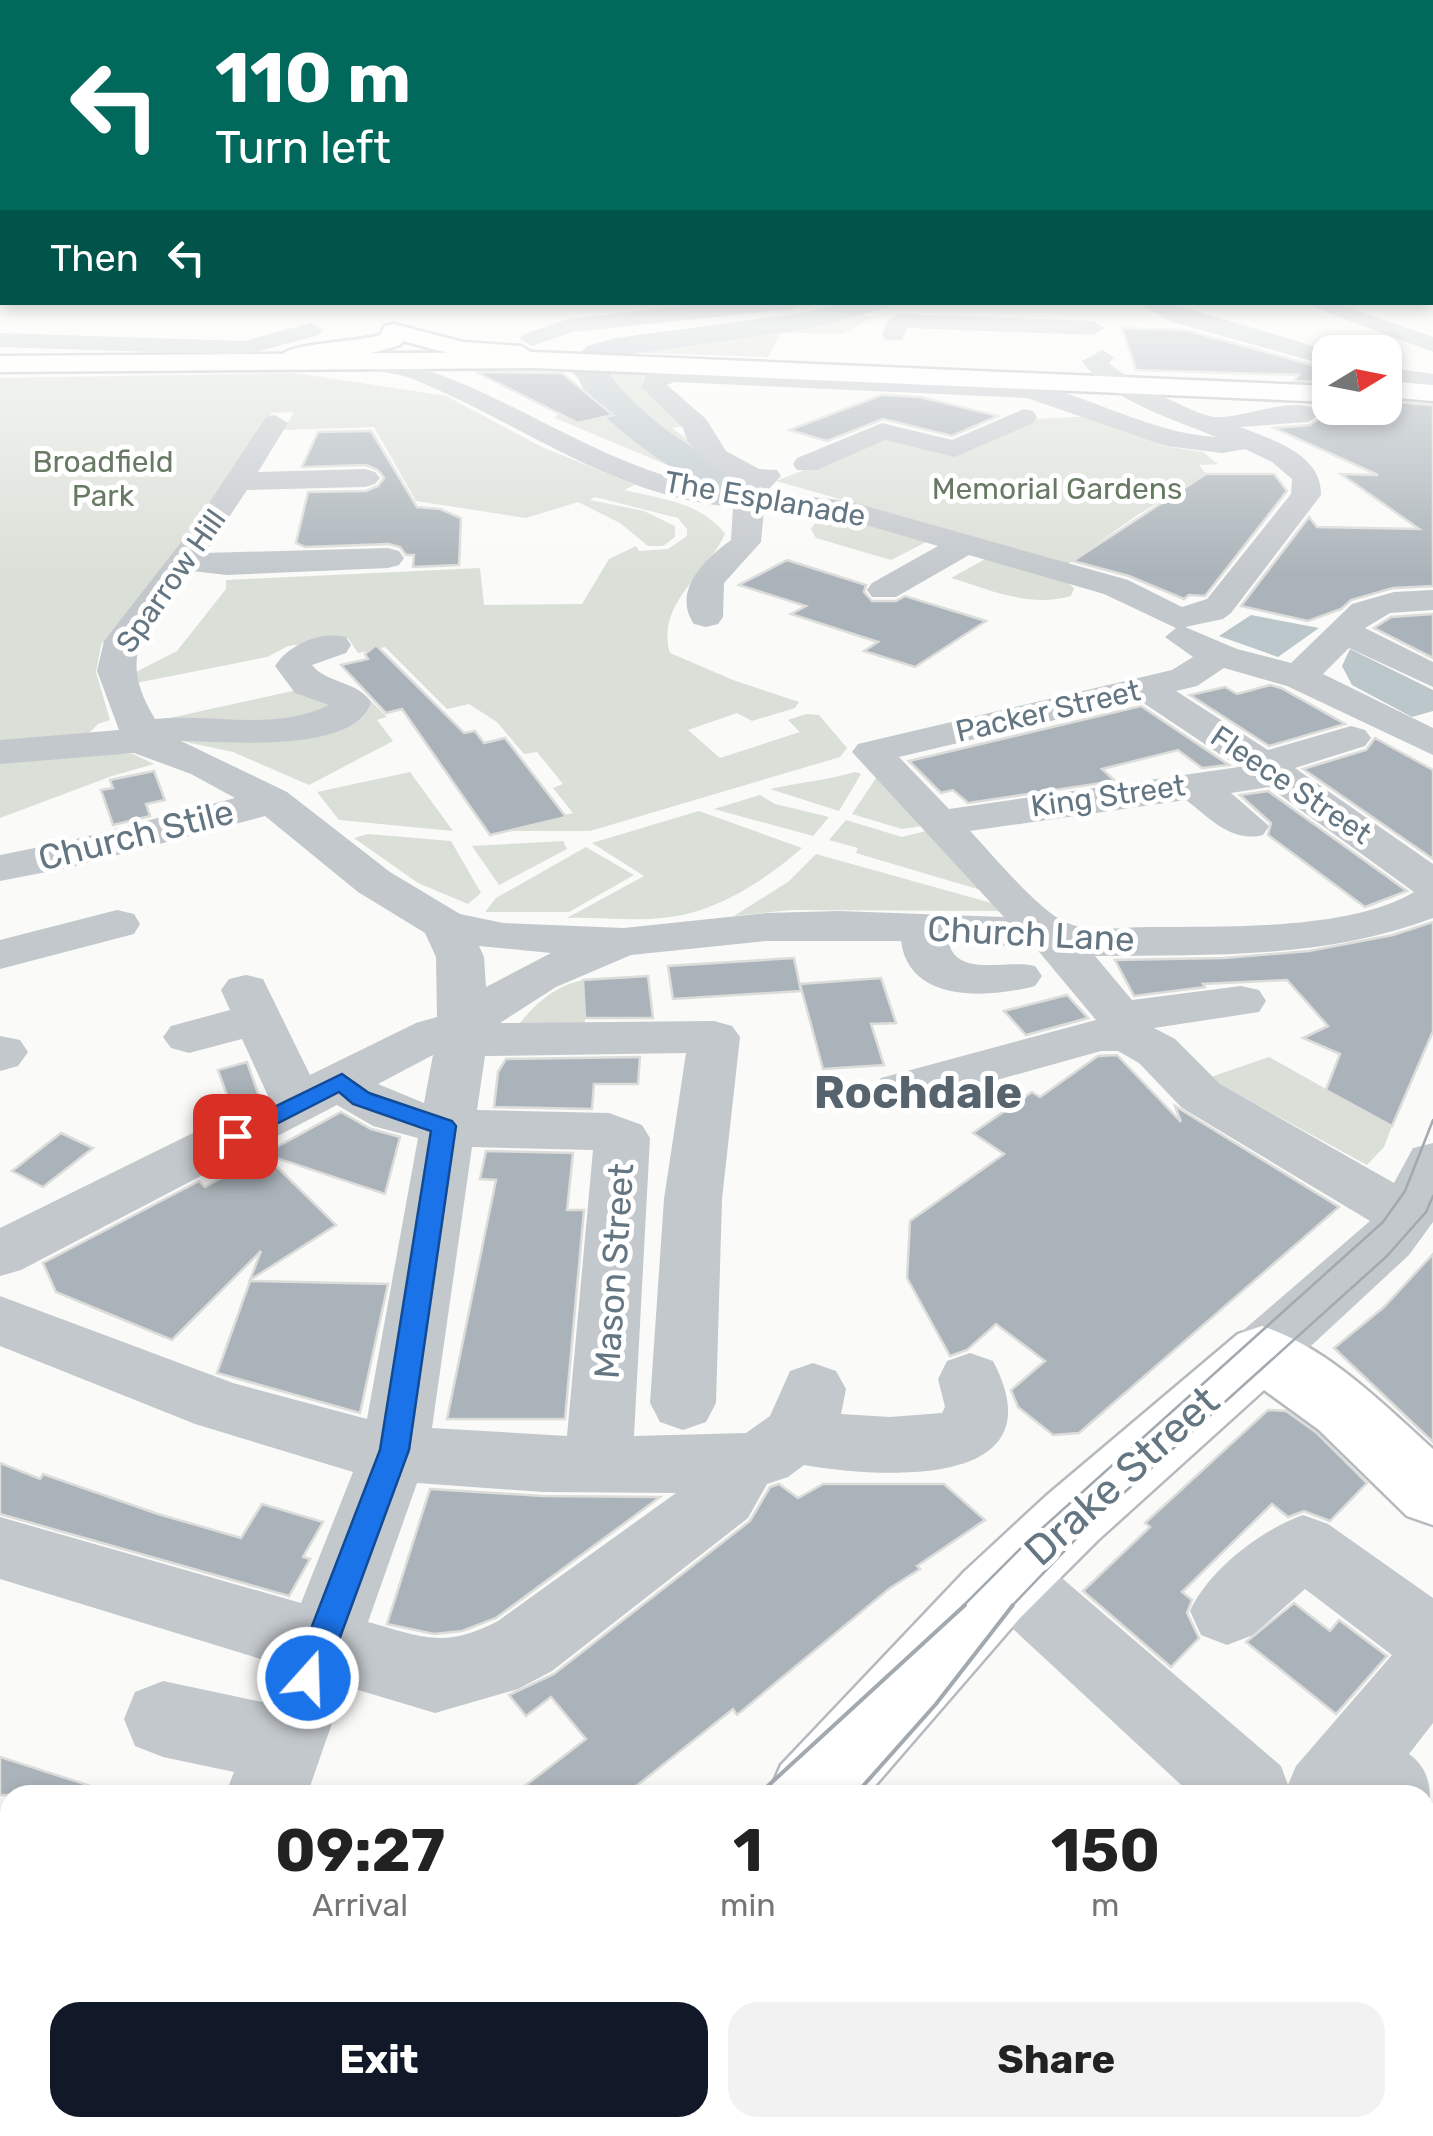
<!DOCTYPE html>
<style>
:root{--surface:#fff;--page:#f2f2f2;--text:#222;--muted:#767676;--accent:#111827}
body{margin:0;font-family:Rubik,sans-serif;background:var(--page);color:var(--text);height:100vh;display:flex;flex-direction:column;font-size:38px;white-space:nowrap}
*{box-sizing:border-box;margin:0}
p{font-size:32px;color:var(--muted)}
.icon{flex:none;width:55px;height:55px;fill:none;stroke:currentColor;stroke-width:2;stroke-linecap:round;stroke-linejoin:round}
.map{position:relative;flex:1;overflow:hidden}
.sheet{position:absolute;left:0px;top:1785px;width:1435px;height:352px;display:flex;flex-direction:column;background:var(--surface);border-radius:30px 30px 0 0;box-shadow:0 5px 15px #0003}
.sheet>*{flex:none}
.guide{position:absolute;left:0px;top:0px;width:1435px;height:305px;box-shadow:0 5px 15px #0003;background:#00695c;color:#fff;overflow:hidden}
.needle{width:65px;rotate:80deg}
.fabs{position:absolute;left:1312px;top:335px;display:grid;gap:20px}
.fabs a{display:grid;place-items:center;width:90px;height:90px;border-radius:20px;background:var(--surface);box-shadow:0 5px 15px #0003;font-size:50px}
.pin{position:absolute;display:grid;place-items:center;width:85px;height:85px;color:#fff;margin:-42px;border-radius:20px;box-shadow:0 5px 15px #0006}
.me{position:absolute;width:110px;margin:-55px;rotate:20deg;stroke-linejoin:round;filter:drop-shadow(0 0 8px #0008)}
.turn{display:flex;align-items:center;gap:35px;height:210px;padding:0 50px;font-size:45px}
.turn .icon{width:130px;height:130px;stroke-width:2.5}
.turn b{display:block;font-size:70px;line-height:85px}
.then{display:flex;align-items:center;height:95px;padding:0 50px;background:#0003;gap:20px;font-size:38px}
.eta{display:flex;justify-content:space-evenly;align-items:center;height:170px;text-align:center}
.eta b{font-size:60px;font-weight:700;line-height:70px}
.cta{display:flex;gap:20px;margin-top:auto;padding:20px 50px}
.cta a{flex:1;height:115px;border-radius:30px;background:var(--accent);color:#fff;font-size:40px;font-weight:700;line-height:115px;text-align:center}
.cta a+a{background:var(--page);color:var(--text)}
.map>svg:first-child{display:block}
</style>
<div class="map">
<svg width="1433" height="2136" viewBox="0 0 1433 2136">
<rect width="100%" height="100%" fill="#fafaf8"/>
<g fill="#dadfd7">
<polygon points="858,314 874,317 842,334 781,333 768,357 617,352 801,326"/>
<path d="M605,368L651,374L642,379L689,425L672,428L700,449C676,450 619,389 605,368Z"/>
<path d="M295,373L446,396L542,447L635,485L624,490C661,499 701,502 725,534C708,573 655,604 670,653L733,680L799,702L795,708L752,721L737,713L688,730L720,758L800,732L788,720L806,714L819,715L847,748L840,757L590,831H496L573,813L553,788L563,784L537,752L524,754L497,722L469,704L447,709L385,647L358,653L348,638L288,646L267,657L136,683L134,673L177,651L226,589V580L480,568L484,605L582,604L609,559L636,546L639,551L668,549L687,536V529L678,518L595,497L590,500L644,511L675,526V537L663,546H648L620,523L578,502L526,518L416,501L374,427L283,430L294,412L272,413L195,529L101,645L96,672L110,720L98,724L81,741L0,748V378Z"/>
<polygon points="558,414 579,424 615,415 683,467 677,469 555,418"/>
<polygon points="1100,416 1164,446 1203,452 1218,464 1199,465 1206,474 1139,514 1068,564 776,481 887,437 953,455 1032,419"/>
<polygon points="832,518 855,518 930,540 891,560 816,538 811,529 816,522"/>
<path d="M989,557L1063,579L1074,588L1071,596C1029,608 991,590 951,578Z"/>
<polygon points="306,688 341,703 297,725 156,721"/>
<polygon points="365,695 387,717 377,720 393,741 309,785 233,752 186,742 172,735 269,734"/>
<polygon points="104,752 133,754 154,764 112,776 0,818 0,760"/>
<polygon points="410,772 453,831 339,820 317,792"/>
<path d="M855,772L861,774L839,811L770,789C800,782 824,781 855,772Z"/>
<polygon points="876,778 922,826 902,829 852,814"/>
<polygon points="760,795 775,804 829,817 813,836 714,809"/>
<path d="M699,811L802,848C765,880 719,911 670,917C637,922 600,917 567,918L644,876L592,843Z"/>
<polygon points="846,820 902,837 926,831 984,891 856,853 858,848 829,840"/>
<polygon points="368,834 451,841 481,893 468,904 418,883 354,838"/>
<polygon points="563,841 567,849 499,885 472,846"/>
<polygon points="586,847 634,875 569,912 485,912 496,898"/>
<polygon points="816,854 995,904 999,911 790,910 734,916 788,882"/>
<path d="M583,980L585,1027L515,1029C534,1005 552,987 583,980Z"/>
<polygon points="1269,1057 1392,1126 1384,1147 1367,1165 1208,1078"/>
</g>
<g fill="#bbc7cb">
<polygon points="840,308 860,313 801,326 617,352 583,350"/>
<path d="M567,367L605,368C640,417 691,450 744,476C738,478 728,483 722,483C679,483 597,397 567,367Z"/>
<polygon points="1251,615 1319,628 1278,657 1219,636"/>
<polygon points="1350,649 1433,690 1433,711 1412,717 1352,685 1342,666"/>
</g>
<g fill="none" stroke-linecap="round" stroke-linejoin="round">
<path fill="#bbc7cb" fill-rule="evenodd" d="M844,302H890L887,308L812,328L618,356L604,362C615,413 698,453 742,474L747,482L742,490C703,499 616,432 592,402C582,389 576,376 574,360L587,346L616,338L810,312Z"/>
</g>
<g fill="#aab3b9" stroke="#dcdcda" stroke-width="2.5">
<polygon points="1122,328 1186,330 1323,368 1330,371 1330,382 1293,381 1299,375 1136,370"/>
<polygon points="476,372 562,373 613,415 578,423"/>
<polygon points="882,395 920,397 998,416 952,436 883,419 827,441 789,430"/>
<polygon points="1385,401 1433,405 1433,586 1393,588 1351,600 1341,609 1308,621 1241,606 1309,517 1317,527 1419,529 1341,474 1378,475 1274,428 1310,425 1324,415 1315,405 1385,408"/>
<polygon points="371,431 417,507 440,509 461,518 459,565 413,567 414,555 406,555 400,547 389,544 305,547 296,543 308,492 366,491 378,486 384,478 378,470 366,465 302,467 318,432"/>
<polygon points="1206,474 1274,474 1287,491 1205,596 1189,595 1184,599 1129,576 1073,561"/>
<polygon points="787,560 866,585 864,592 872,601 896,601 905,596 986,621 915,667 864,651 878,642 791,614 806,606 739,585"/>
<polygon points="1433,614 1433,658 1374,628 1391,617"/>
<polygon points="376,645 464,733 475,731 484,743 505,738 566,817 490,835 402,709 386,713 341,665 368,659 365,654"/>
<polygon points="1270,685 1281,688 1345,724 1269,746 1190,695 1225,687 1237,694"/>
<polygon points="1141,706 1229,765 1202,768 1178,750 1102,769 1115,781 968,803 953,790 941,793 909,761"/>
<polygon points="1375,738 1433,770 1433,859 1303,769 1366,750"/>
<polygon points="154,771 165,800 146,804 150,816 113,825 101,790 113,788 110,780"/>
<polygon points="1268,791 1407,891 1365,907 1268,835 1271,823 1240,795"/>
<polygon points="1433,922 1433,1031 1392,1126 1326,1090 1340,1054 1303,1038 1328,1026 1287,980 1203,984 1205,987 1134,996 1115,960 1224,958 1309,951 1393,935"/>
<polygon points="794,958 801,991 673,999 668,966"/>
<polygon points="648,976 653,1018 585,1018 583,980"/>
<polygon points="881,978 896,1023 871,1024 884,1065 823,1069 800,984"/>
<polygon points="1067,995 1088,1018 1026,1035 1004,1011"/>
<polygon points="1117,1055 1181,1122 1175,1106 1339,1207 1079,1433 1053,1435 1018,1407 1011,1390 1045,1361 996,1324 967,1350 950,1356 907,1278 910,1221 1004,1154 973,1133 1032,1092 1040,1097 1098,1056"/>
<polygon points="640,1057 638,1084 594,1084 592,1109 494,1107 498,1072 506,1059"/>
<polygon points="247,1062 259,1096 230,1104 218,1070"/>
<polygon points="341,1112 371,1129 400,1137 385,1194 264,1154"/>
<polygon points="61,1133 93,1148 43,1187 12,1171"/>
<polygon points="486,1151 573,1153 567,1210 584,1210 565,1419 447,1419 496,1180 480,1179"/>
<polygon points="264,1154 336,1225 250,1280 261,1251 172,1340 56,1292 43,1263 199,1181 205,1187"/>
<polygon points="1433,1254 1433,1442 1334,1348 1384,1307"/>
<polygon points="250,1281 388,1284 360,1413 217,1373"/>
<polygon points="1268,1410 1286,1411 1317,1433 1367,1483 1330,1521 1304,1511 1288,1517 1272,1504 1182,1592 1192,1600 1187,1613 1199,1638 1171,1667 1083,1591 1150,1527 1145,1523"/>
<polygon points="0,1463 40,1479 43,1474 158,1514 241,1538 262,1504 323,1522 303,1557 310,1559 289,1596 0,1514"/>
<polygon points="779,1484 798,1498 823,1484 944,1484 985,1520 917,1566 920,1569 890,1588 737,1715 733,1709 625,1795 513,1795 586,1739 551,1697 526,1716 509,1695 554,1674 750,1521 770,1487"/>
<polygon points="430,1489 543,1496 660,1497 496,1618 462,1631 434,1634 387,1624"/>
<polygon points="1294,1603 1330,1631 1339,1620 1387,1656 1336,1714 1246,1642"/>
<polygon points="0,1757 100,1789 99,1795 0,1795"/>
</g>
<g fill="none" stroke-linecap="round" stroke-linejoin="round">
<polyline stroke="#d5d9db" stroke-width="84" stroke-dasharray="84 42" stroke-linecap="butt" points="1425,1816 1433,1822"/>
<defs>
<g id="major">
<path d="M394,324L463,342L521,346L534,354C515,374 429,348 403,341L400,345C376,353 301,373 283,354C294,343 358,342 380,335L385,326Z"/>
<path d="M1262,1326C1327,1347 1383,1404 1433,1449V1525L1407,1516L1319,1430L1264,1390L1098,1540L1019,1619L867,1795H768L781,1765L965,1571L1046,1496L1238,1334Z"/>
<polygon points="0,1906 10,1909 10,2065 0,2062"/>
<polygon points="117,2128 217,2128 215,2136 115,2136"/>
<polygon points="549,2128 651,2128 647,2136 545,2136"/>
</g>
<g id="highway">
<polygon points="534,352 1330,386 1330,402 534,368 0,372 0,356"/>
<polygon points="1385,381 1433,385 1433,401 1385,397"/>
</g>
</defs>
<use href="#major" stroke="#b5babe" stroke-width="5"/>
<use href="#highway" stroke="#b4b9bd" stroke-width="5"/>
<g fill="#c3c8cc" fill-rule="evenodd">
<polygon points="0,292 2,302 10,305 0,306"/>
<polygon points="716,302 803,302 792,309 572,332 532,346 520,339 524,334 568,319"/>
<polygon points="1134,302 1165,302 1334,352 1330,352 1330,366 1172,322"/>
<polygon points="1299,302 1333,302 1433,337 1433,352"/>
<polygon points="898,314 1093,321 1105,328 1093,335 907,328 902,340 886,340 882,335 887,321"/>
<polygon points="311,323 323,330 319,335 245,355 0,347 0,333 244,341"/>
<path d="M1102,350L1114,357L1109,363C1124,378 1194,414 1214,417C1240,420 1302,391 1321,414L1308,422L1240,427C1273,440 1322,454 1321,495L1231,613L1223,619L1185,627L1237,649L1291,663L1352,604L1394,592L1433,590V610L1390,613L1365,628L1433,662V687L1349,648L1323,674L1433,728V755L1287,686L1224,668L1197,686L1176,691L1268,750L1351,726L1365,730L1371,738L1365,746L1295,768L1433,864V918C1325,959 1209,955 1095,956L1132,1000L1241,986L1259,990L1266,1001L1259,1012L1154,1028L1175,1039L1220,1084L1394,1183L1413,1148L1433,1143V1222L1409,1255L1285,1370L1262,1377L1239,1370L1230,1352L1239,1334L1370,1221L1182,1108L1139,1063L1118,1051H1101L900,1107L881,1102L873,1090L881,1078L1096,1020L1035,947L949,943C957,978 1008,959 1035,966L1042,976L1035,986C990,998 909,1004 901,941H766L631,955L556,987L500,1023L714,1021L732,1026L740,1037L722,1199L716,1403L706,1422L683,1430L660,1422L650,1403L664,1199L686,1053L485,1056L477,1110L609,1113L642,1125L650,1138L634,1436L746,1433L770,1416L790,1371L813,1363L836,1371L846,1389L841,1414L890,1417L942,1413L945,1407L938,1379L947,1361L970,1353L993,1361C1061,1491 881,1478 804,1465L788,1477L767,1484L748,1518L552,1671L518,1689L435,1713L345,1686L307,1795H225L234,1772L163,1757L135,1746L124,1719L135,1692L163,1681L262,1702L277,1664L0,1579V1517L301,1603L353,1472L195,1424L0,1346V1296L233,1383L367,1419L418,1138L373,1126L337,1105L21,1270L0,1276V1228L268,1096L242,1039L189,1053L171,1048L163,1037L171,1026L230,1010L221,990L229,979L246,975L263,979L310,1075L416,1023L437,1017L436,957L425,933L358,892L265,816L72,867L0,881V855L69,841L235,798L191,774L134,753L0,764V740L119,730L97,671L104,641L193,527L266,417L275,415L288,423L258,472L365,469L375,472L380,478L375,484L365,487L247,490L205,553L388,548L399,551L404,558L399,565L388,568L227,575L192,571C150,627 113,650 155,719C213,713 275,732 329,705L295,693L275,666C289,645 319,631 346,637L351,645L346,653L312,665C327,684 356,680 371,702C355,755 224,741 181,741L287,792L390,872L460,914L503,923L624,928L766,913L839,911L1004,917L852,752L858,744L1172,670L1193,657L1165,637L1176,628L1104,594L969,555L896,597H872L867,590L872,583L938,546L835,516L764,510L761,542L724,583L723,617L718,624L706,627L694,624C671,591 706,558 731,540L733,507C612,497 519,421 410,378C396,373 379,372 364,368L361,363L373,356C502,379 604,479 737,490L742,483L706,463L687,440L683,428L641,387L646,375L672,367L1027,382C1091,396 1150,433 1216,437C1172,418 1111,402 1082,361ZM674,382L1027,398L1166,446L1222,453L1245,449L1272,462L1292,479L1291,494L1207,599L1182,607L1128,580L848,501L766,492L781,476L777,470L759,469L726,451L706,419L667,385ZM1139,700L1239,767L949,809L899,757ZM1269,787L1414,892C1349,931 1224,926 1149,927C1123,927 1088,933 1065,922C1037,909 993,855 970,831L1186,800C1210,818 1231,843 1263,835L1269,826L1231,793ZM479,946L551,953L486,987L484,957ZM433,1055L424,1103L378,1084ZM472,1147L593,1150L567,1436L432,1428ZM417,1483L543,1492L676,1493L498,1621C445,1649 422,1637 368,1622Z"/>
<polygon points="1385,367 1433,374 1433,390 1385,381"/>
<polygon points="1024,409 1033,411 1037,417 1033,423 955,457 885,440 817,470 797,470 793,464 797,458 882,423 952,440"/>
<polygon points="117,910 134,914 140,924 134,934 0,969 0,940"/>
<polygon points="0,1036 20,1040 28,1052 18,1066 0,1071"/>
<path d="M1303,1515L1328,1524L1433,1598V1723L1409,1754C1433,1771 1433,1798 1425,1824V1795H1192L983,1601L973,1578L983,1555L1009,1546L1035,1555L1281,1766L1288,1785L1296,1766L1392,1655L1305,1589L1253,1635L1227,1645L1201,1635L1190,1611C1209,1570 1261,1530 1303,1515Z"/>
<polygon points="1425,1991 1433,1995 1433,2091 1425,2087"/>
<polygon points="1066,2128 1234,2128 1232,2136 1069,2136"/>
</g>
<use href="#major" fill="#fff" fill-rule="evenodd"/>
<use href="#highway" fill="#fff" fill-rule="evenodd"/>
<g stroke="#a2aab0" stroke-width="2.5">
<polyline points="962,1607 1029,1540 1383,1222 1405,1191 1433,1120"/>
<polyline points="1011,1607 1096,1518 1387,1256 1426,1212 1433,1196"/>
</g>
<g stroke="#a2aab0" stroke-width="4">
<polyline points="758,1795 965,1605"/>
<polyline points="855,1795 936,1704 1013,1605"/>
<polyline points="0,2090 10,2089"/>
<polyline points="219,2136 273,2128"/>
</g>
</g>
<linearGradient id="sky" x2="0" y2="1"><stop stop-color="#96bcdc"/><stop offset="0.48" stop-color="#fdfdfc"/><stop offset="1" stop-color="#fdfdfc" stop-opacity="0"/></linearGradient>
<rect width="1433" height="577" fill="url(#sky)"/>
<polygon fill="#1a73e8" stroke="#114b97" stroke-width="2.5" points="342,1074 369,1093 452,1121 456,1126 409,1450 325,1678 320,1689 308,1693 297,1689 292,1678 380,1450 431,1131 353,1104 339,1092 243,1141 235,1144 223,1136 227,1130"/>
<g text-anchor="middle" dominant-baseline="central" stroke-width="10" stroke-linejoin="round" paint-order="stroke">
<g font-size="30" fill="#687a64" stroke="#fff">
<text x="103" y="462">Broadfield<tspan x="103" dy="34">Park</tspan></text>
<text x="1057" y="489">Memorial Gardens</text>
</g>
<g font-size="30" fill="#657683" stroke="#fff">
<text transform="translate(765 499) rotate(10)">The Esplanade</text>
<text transform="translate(171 581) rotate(-55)">Sparrow Hill</text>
<text transform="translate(1048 711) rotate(-13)">Packer Street</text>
<text transform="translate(1291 785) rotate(34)">Fleece Street</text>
<text transform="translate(1108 796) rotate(-8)">King Street</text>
</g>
<g font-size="35" fill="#657683" stroke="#fff">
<text transform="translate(136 835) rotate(-14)">Church Stile</text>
<text transform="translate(1031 934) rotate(3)">Church Lane</text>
<text transform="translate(614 1271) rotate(-86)">Mason Street</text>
</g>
<g font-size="42" fill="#657683" stroke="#fff">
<text transform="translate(1122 1476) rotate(-42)">Drake Street</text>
</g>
<g font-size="45" font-weight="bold" fill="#57646e" stroke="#fff">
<text x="918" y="1092">Rochdale</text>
</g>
</g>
</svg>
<div class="fabs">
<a><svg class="needle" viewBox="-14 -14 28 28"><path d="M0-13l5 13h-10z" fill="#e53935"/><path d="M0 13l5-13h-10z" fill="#767676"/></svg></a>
</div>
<div class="pin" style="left:235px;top:1136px;background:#d93025"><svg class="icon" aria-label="arrive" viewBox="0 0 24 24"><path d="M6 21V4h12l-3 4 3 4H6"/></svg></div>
<svg class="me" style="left:308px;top:1678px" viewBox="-20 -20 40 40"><circle r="17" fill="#1a73e8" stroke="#fff" stroke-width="3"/><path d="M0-11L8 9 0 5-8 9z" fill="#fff"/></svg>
<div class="guide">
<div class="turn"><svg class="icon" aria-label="left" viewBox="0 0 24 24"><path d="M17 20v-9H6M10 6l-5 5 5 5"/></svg><div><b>110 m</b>Turn left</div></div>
<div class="then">Then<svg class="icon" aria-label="left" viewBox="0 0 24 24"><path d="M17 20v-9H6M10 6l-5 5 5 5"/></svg></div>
</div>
<section class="sheet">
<div class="eta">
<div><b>09:27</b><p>Arrival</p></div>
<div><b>1</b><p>min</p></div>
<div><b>150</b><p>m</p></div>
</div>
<div class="cta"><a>Exit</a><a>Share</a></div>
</section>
</div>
